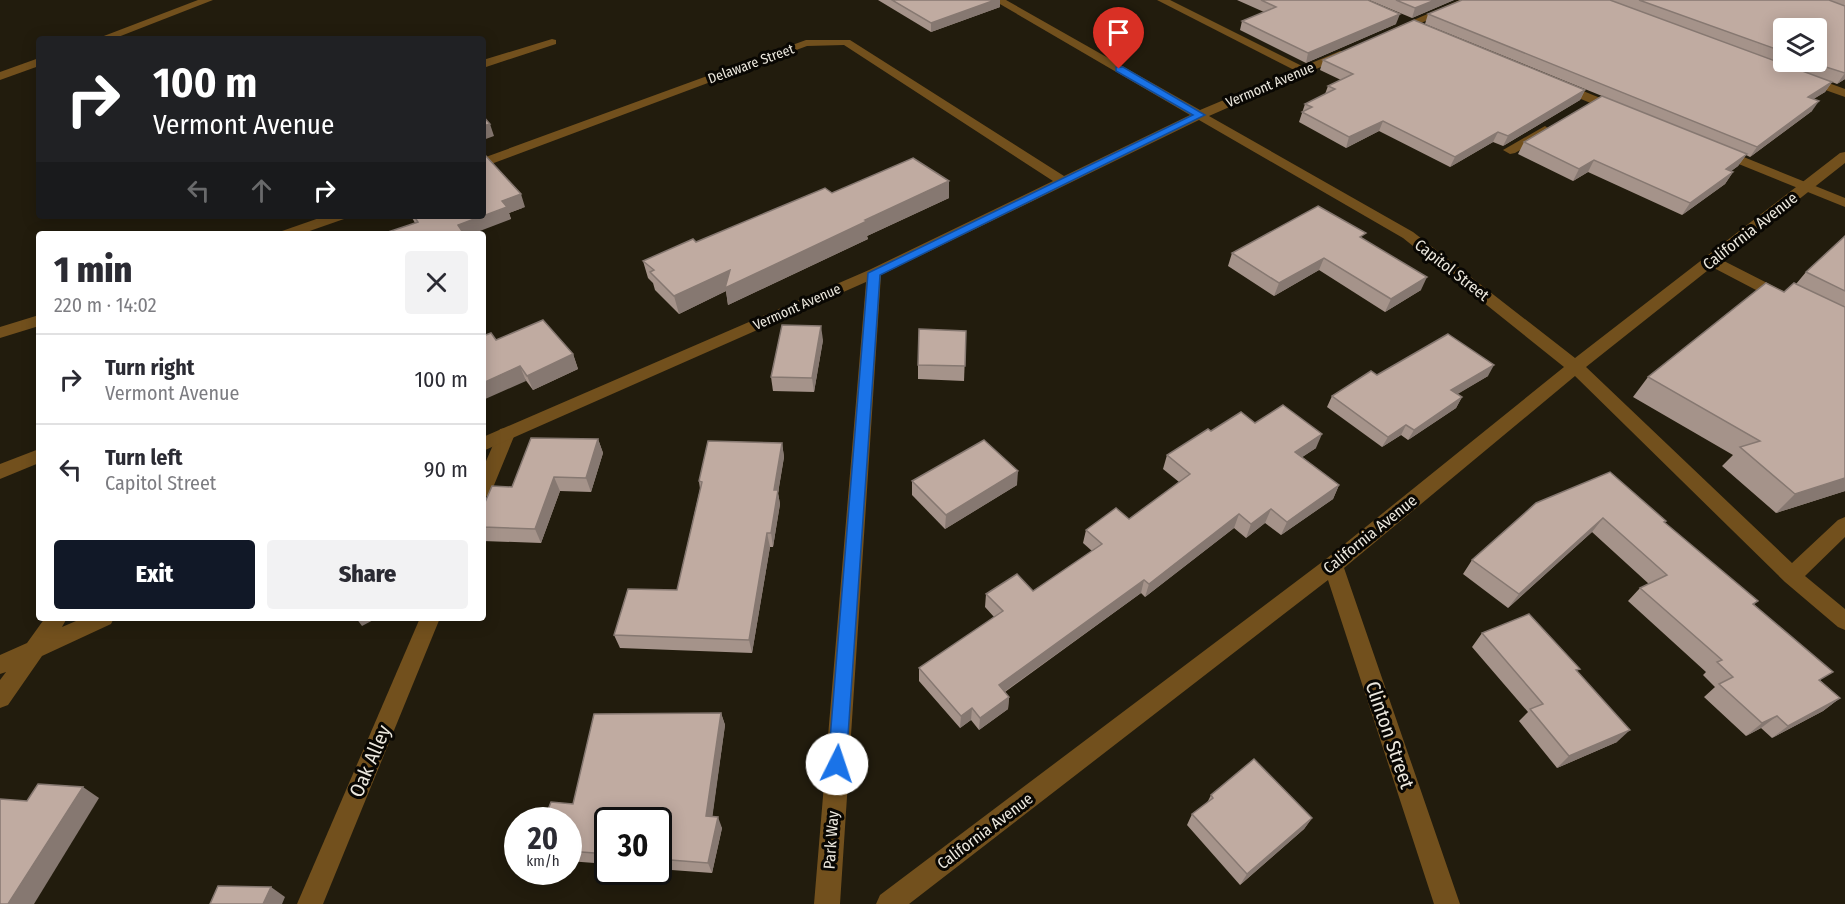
<!DOCTYPE html>
<meta charset="utf-8">
<style>
:root{--surface:#fff;--page:#f2f2f3;--text:#2b2b33;--muted:#7c7c81;--line:#e1e1e2;--accent:#111827}
body{margin:0;font-family:"Fira Sans Condensed",sans-serif;background:var(--page);color:var(--text);height:100vh;display:flex;flex-direction:column;font-size:22px;white-space:nowrap}
*{box-sizing:border-box;margin:0}
p{font-size:20px;color:var(--muted)}
.icon{flex:none;width:33px;height:33px;fill:none;stroke:currentColor;stroke-width:2;stroke-linecap:round;stroke-linejoin:round}
.map{position:relative;flex:1;overflow:hidden}
.sheet{position:absolute;left:36px;top:231px;width:450px;height:390px;display:flex;flex-direction:column;background:var(--surface);border-radius:6px;box-shadow:0 3px 15px #0003}
.sheet>*{flex:none}
.banner{position:absolute;left:36px;top:36px;width:450px;height:183px;border-radius:6px;box-shadow:0 3px 15px #0003;background:#202124;color:#fff;overflow:hidden}
.fabs{position:absolute;left:1773px;top:18px;display:grid;gap:12px}
.fabs a{display:grid;place-items:center;width:54px;height:54px;border-radius:6px;background:var(--surface);box-shadow:0 3px 15px #0003;font-size:30px}
.speed{position:absolute;left:504px;top:807px;display:flex;gap:12px;font-size:30px;font-weight:700;text-align:center}
.speed>*{display:grid;place-content:center;width:78px;height:78px;border-radius:50%;background:var(--surface);box-shadow:0 3px 15px #0003;line-height:1}
.speed small{font-size:15px;font-weight:400}
.speed .limit{border:3px solid #111;border-radius:9px;background:#fff;color:#111}
.pin{position:absolute;display:grid;place-items:center;width:51px;height:51px;color:#fff;margin:-62px -26px;border-radius:50% 50% 50% 0;rotate:-45deg;box-shadow:0 0 6px #0007}
.pin .icon{rotate:45deg}
.me{position:absolute;width:66px;margin:-33px;rotate:4deg;stroke-linejoin:round;filter:drop-shadow(0 0 4px #0008)}
.turn{display:flex;align-items:center;gap:21px;height:126px;padding:0 18px;font-size:27px}
.turn .icon{width:78px;height:78px;stroke-width:2.5}
.turn b{display:block;font-size:42px;line-height:51px}
.lanes{display:flex;align-items:center;height:57px;padding:0 18px;background:#0003;justify-content:center;gap:30px;direction:ltr}
.lanes .off{opacity:.35}
.round{display:grid;place-items:center;flex:none;width:63px;height:63px;border-radius:6px;background:var(--page)}
.overview{display:flex;align-items:center;justify-content:space-between;height:102px;padding:0 18px}
h1{font-size:36px;font-weight:800;line-height:45px}
.cta{display:flex;gap:12px;margin-top:auto;padding:12px 18px}
.cta a{flex:1;height:69px;border-radius:6px;background:var(--accent);color:#fff;font-size:24px;font-weight:800;line-height:69px;text-align:center}
.cta a+a{background:var(--page);color:var(--text)}
ul{padding:0;list-style:none}
li{display:flex;align-items:center;gap:18px;height:90px;padding:0 18px;border-top:2px solid var(--line)}
li div{flex:1}
li b{display:block;font-size:22px}
li em{font-style:normal}
.map>svg:first-child{display:block}
</style>
<div class="map">
<svg width="1845" height="904" viewBox="0 0 1845 904">
<rect width="100%" height="100%" fill="#221c0d"/>
<g fill="none" stroke-linecap="round" stroke-linejoin="round">
<g fill="#72501d" fill-rule="evenodd">
<polygon points="1157,0 1170,0 1310,70 1308,73 1300,73"/>
<polygon points="1561,82 1620,106 1622,109 1620,112 1612,112 1557,89 1557,83"/>
<polygon points="1545,126 1551,130 1550,133 1515,153 1510,154 1503,150"/>
<polygon points="1719,147 1845,198 1845,207 1714,154 1712,151 1714,148"/>
<polygon points="506,428 512,429 515,434 492,490 490,495 483,497 483,468 500,429"/>
<polygon points="39,449 39,463 0,479 0,464"/>
<polygon points="420,618 440,618 323,904 297,904"/>
</g>
<g fill="#72501d" fill-rule="evenodd">
<polygon points="198,0 213,0 113,39 96,39"/>
<polygon points="993,0 1006,0 1200,110 1340,51 1348,51 1348,55 1209,116 1413,232 1575,358 1840,153 1845,152 1845,163 1722,260 1787,293 1790,297 1787,301 1777,301 1712,267 1586,367 1792,563 1838,520 1845,517 1845,537 1805,576 1845,609 1845,630 1838,627 1785,582 1575,376 1344,568 1460,904 1434,904 1328,580 909,904 876,904 880,895 1326,559 1564,367 1403,238 1199,120 881,275 840,904 814,904 866,282 483,451 483,437 869,270 1053,181 844,45 807,46 483,167 483,158 806,40 850,40 1064,176 1190,115"/>
<polygon points="1460,0 1474,0 1398,33 1394,34 1388,31"/>
<polygon points="552,39 556,40 556,44 483,68 483,60"/>
<polygon points="39,58 39,66 0,80 0,72"/>
<polygon points="1804,74 1845,89 1845,97 1800,81 1798,78"/>
<polygon points="325,216 346,216 344,219 301,234 280,234 282,231"/>
<polygon points="39,315 39,326 0,338 0,327"/>
<polygon points="45,618 67,618 62,627 83,618 114,618 111,624 42,656 8,705 0,708 0,680 6,672 0,674 0,655 27,643"/>
</g>
</g>
<g fill="#a5938a" fill-rule="evenodd">
<polygon points="878,0 1000,0 1000,7 931,32"/>
<polygon points="1237,0 1368,0 1396,24 1306,63 1240,30 1242,21 1264,12"/>
<polygon points="1369,0 1454,0 1412,18"/>
<path d="M1462,0H1845V79L1837,84L1832,82L1825,92L1813,99L1812,111L1750,157L1746,155L1738,166L1731,171L1733,172L1725,184L1682,215L1588,172L1573,181L1518,154L1524,142L1602,96L1425,24L1428,14ZM1784,28L1816,62H1784Z"/>
<polygon points="1323,60 1585,90 1580,100 1503,146 1493,142 1450,167 1379,131 1346,148 1299,122 1305,104 1325,94 1328,86 1341,80 1320,70"/>
<polygon points="832,193 949,198 867,236 868,239 728,305 726,291 679,314 655,290 653,283 648,278 643,261"/>
<polygon points="525,207 509,213 511,219 415,223 411,216 483,216"/>
<polygon points="1845,236 1845,491 1776,513 1722,466 1733,455 1633,397 1648,377 1796,284 1806,272"/>
<polygon points="1364,239 1421,290 1385,312 1319,270 1274,296 1228,266 1232,253"/>
<polygon points="966,331 964,381 918,379 918,365"/>
<polygon points="496,340 573,354 578,369 533,390"/>
<polygon points="823,340 814,392 773,391 771,377"/>
<polygon points="1377,375 1488,376 1457,394 1462,397 1456,408 1408,440 1401,435 1382,447 1327,407 1332,396"/>
<polygon points="1255,423 1316,448 1302,457 1339,485 1333,499 1281,535 1265,523 1246,538 1234,528 1145,597 1141,593 1005,692 1009,697 1008,709 979,730 971,720 960,728 919,681 919,668 994,617 985,607 986,594 1033,591 1092,551 1083,543 1086,530 1129,519 1179,482 1163,469 1167,455 1211,431"/>
<polygon points="598,439 603,453 591,492 560,491 541,543 483,541 483,507 512,487"/>
<polygon points="782,443 784,457 778,493 780,504 773,547 770,547 752,653 620,648 614,635 677,590 700,489 699,481"/>
<polygon points="912,481 1017,485 945,529 912,495"/>
<polygon points="1536,503 1665,523 1754,604 1821,681 1840,698 1823,711 1772,738 1761,728 1746,736 1704,697 1715,687 1703,675 1706,672 1628,601 1640,588 1649,584 1592,532 1508,608 1463,574 1472,560"/>
<polygon points="1482,633 1577,672 1617,742 1557,768 1519,721 1528,712 1472,647"/>
<polygon points="721,713 725,725 712,817 722,828 712,873 658,869 658,820 608,820 608,864 568,861 568,820 573,804"/>
<polygon points="1211,795 1312,818 1304,829 1240,885 1187,825 1192,814 1207,803"/>
</g>
<g fill="#867871">
<polygon points="995,0 1000,0 1000,7 931,32 931,23"/>
<polygon points="1435,0 1454,0 1412,18 1415,8"/>
<polygon points="1400,14 1396,24 1306,63 1308,53"/>
<polygon points="1845,73 1845,79 1837,84"/>
<polygon points="1832,82 1825,92 1801,107 1808,97"/>
<polygon points="1585,90 1580,100 1503,146 1508,136"/>
<polygon points="1819,101 1812,111 1750,157 1757,147"/>
<polygon points="1383,121 1379,131 1346,148 1349,137"/>
<polygon points="490,124 494,136 483,140 483,126"/>
<polygon points="1498,132 1493,142 1450,167 1455,157"/>
<polygon points="1747,154 1738,166 1718,181 1726,169"/>
<polygon points="1594,160 1588,172 1573,181 1579,169"/>
<polygon points="1733,172 1725,184 1682,215 1690,203"/>
<polygon points="949,181 949,198 867,236 868,239 728,305 726,291 679,314 674,296 730,270 865,220"/>
<polygon points="521,194 525,207 509,213 511,219 472,234 462,234 458,225 502,201"/>
<polygon points="1324,258 1319,270 1274,296 1279,283"/>
<polygon points="1427,277 1421,290 1385,312 1391,299"/>
<polygon points="821,326 823,340 814,392 812,378"/>
<polygon points="573,354 578,369 533,390 527,376"/>
<polygon points="1494,365 1488,376 1446,401 1451,390"/>
<polygon points="520,366 526,381 483,400 483,383"/>
<polygon points="1462,397 1456,408 1408,440 1414,430"/>
<polygon points="1406,425 1401,435 1382,447 1388,437"/>
<polygon points="1322,434 1316,448 1289,466 1295,452"/>
<polygon points="598,439 603,453 591,492 586,478"/>
<polygon points="782,443 784,457 778,493 780,504 773,547 771,533 774,490"/>
<polygon points="1018,471 1017,485 945,529 946,515"/>
<polygon points="554,477 560,491 541,543 535,529"/>
<polygon points="1845,478 1845,491 1776,513 1795,494"/>
<polygon points="1339,485 1333,499 1281,535 1287,522"/>
<polygon points="1271,509 1265,523 1246,538 1251,524"/>
<polygon points="1239,514 1234,528 1145,597 1149,584"/>
<polygon points="1603,518 1592,532 1508,608 1519,594"/>
<polygon points="767,533 770,547 752,653 749,640"/>
<polygon points="1144,580 1141,593 997,697 999,685"/>
<polygon points="356,618 377,618 362,626"/>
<polygon points="1009,697 1008,709 979,730 980,718"/>
<polygon points="1840,698 1823,711 1772,738 1788,726"/>
<polygon points="972,708 971,720 960,728 961,716"/>
<polygon points="721,713 725,725 711,827 706,816"/>
<polygon points="1777,716 1761,728 1746,736 1762,723"/>
<polygon points="1630,730 1617,742 1557,768 1569,756"/>
<polygon points="83,787 99,798 34,904 8,904"/>
<polygon points="718,817 722,828 712,873 708,863"/>
<polygon points="1312,818 1304,829 1240,885 1247,874"/>
<polygon points="271,887 285,897 282,904 263,904"/>
</g>
<g fill="#c0aba1" stroke="#867871" stroke-width="1.5">
<polygon points="892,0 995,0 931,23"/>
<polygon points="1261,0 1368,0 1400,14 1308,53 1242,21 1276,7"/>
<polygon points="1396,0 1435,0 1415,8"/>
<polygon points="1462,0 1610,0 1832,82 1808,97 1819,101 1757,147 1428,14"/>
<polygon points="1639,0 1829,0 1845,6 1845,73 1810,62 1816,62 1816,28 1784,28 1784,52"/>
<polygon points="1414,20 1585,90 1508,136 1498,132 1455,157 1383,121 1349,137 1302,112 1312,107 1305,104 1335,89 1328,86 1353,74 1323,60"/>
<polygon points="1602,96 1747,154 1726,169 1733,172 1690,203 1594,160 1579,169 1524,142"/>
<polygon points="483,116 490,124 483,126"/>
<polygon points="483,155 485,155 521,194 502,201 507,207 483,216"/>
<polygon points="913,158 949,181 865,220 867,221 725,288 730,270 674,296 650,272 654,270 643,261 693,239 696,242 825,188 832,193"/>
<polygon points="1318,206 1366,233 1360,237 1427,277 1391,299 1324,258 1279,283 1232,253"/>
<polygon points="414,216 482,216 458,225 464,234 382,234 418,222"/>
<polygon points="1845,236 1845,291 1806,272"/>
<polygon points="1766,283 1784,292 1794,283 1845,307 1845,478 1795,494 1740,447 1760,441 1648,377"/>
<polygon points="543,320 573,354 527,376 520,366 483,383 483,336 491,333 496,340"/>
<polygon points="782,325 821,326 812,378 771,377"/>
<polygon points="919,329 966,331 965,366 918,365"/>
<polygon points="1448,334 1494,365 1451,390 1462,397 1414,430 1406,425 1388,437 1332,396 1371,371 1377,375"/>
<polygon points="1283,405 1322,434 1295,452 1339,485 1287,522 1271,509 1251,524 1239,514 1149,584 1144,580 999,685 1009,697 980,718 972,708 961,716 919,668 1003,611 986,594 1017,574 1033,591 1102,544 1086,530 1116,508 1129,519 1190,474 1167,455 1208,429 1211,431 1241,412 1255,423"/>
<polygon points="531,438 598,439 586,478 554,477 535,529 483,527 483,507 492,486 512,487"/>
<polygon points="984,440 1018,471 946,515 912,481"/>
<polygon points="708,441 782,443 774,490 778,490 771,533 767,533 749,640 614,635 628,589 677,590 702,482 699,481"/>
<polygon points="1610,472 1666,521 1664,522 1758,601 1753,604 1833,672 1819,680 1840,698 1788,726 1777,716 1762,723 1719,684 1733,677 1717,662 1722,660 1640,588 1667,575 1603,518 1519,594 1472,560 1536,503"/>
<polygon points="1529,614 1580,669 1576,670 1630,730 1569,756 1530,709 1543,704 1482,633"/>
<polygon points="721,713 706,816 718,817 708,863 658,859 658,820 608,820 608,854 568,851 568,820 544,820 551,802 573,804 594,714"/>
<polygon points="1254,759 1312,818 1247,874 1192,814 1213,798 1211,795"/>
<polygon points="38,784 83,787 8,904 0,904 0,799 27,801"/>
<polygon points="218,886 271,887 263,904 210,904"/>
</g>
<polygon fill="#1a73e8" stroke="#114b97" stroke-width="1.5" points="1116,67 1123,67 1205,115 880,275 846,764 843,770 837,772 831,770 828,764 868,273 1193,115 1116,71"/>
<g text-anchor="middle" dominant-baseline="central" stroke-width="6" stroke-linejoin="round" paint-order="stroke">
<g font-size="14" fill="#ece8de" stroke="#090703">
<text transform="translate(751 64) rotate(-20)">Delaware Street</text>
<text transform="translate(1270 85) rotate(-23)">Vermont Avenue</text>
<text transform="translate(797 307) rotate(-24)">Vermont Avenue</text>
</g>
<g font-size="16" fill="#ece8de" stroke="#090703">
<text transform="translate(1750 231) rotate(-38)">California Avenue</text>
<text transform="translate(1452 270) rotate(38)">Capitol Street</text>
<text transform="translate(1370 534) rotate(-39)">California Avenue</text>
<text transform="translate(985 831) rotate(-37)">California Avenue</text>
<text transform="translate(831 840) rotate(-86)">Park Way</text>
</g>
<g font-size="20" fill="#ece8de" stroke="#090703">
<text transform="translate(1390 735) rotate(71)">Clinton Street</text>
<text transform="translate(370 761) rotate(-67)">Oak Alley</text>
</g>
</g>
</svg>
<div class="fabs">
<a><svg class="icon" aria-label="layers" viewBox="0 0 24 24"><path d="M12 4l9 5-9 5-9-5zM3 14l9 5 9-5"/></svg></a>
</div>
<div class="speed"><div>20<small>km/h</small></div><div class="limit">30</div></div>
<div class="pin" style="left:1119px;top:69px;background:#d93025"><svg class="icon" aria-label="arrive" viewBox="0 0 24 24"><path d="M6 21V4h12l-3 4 3 4H6"/></svg></div>
<svg class="me" style="left:837px;top:764px" viewBox="-20 -20 40 40"><circle r="19" fill="#fff"/><path d="M0-13L10 11 0 6-10 11z" fill="#1a73e8"/></svg>
<div class="banner">
<div class="turn"><svg class="icon" aria-label="right" viewBox="0 0 24 24"><path d="M7 20v-9h11M14 6l5 5-5 5"/></svg><div><b>100 m</b>Vermont Avenue</div></div>
<div class="lanes"><svg class="icon off" aria-label="left" viewBox="0 0 24 24"><path d="M17 20v-9H6M10 6l-5 5 5 5"/></svg><svg class="icon off" aria-label="ahead" viewBox="0 0 24 24"><path d="M12 20V5M6 11l6-6 6 6"/></svg><svg class="icon" aria-label="right" viewBox="0 0 24 24"><path d="M7 20v-9h11M14 6l5 5-5 5"/></svg></div>
</div>
<section class="sheet">
<div class="overview"><div><h1>1 min</h1><p>220 m · 14:02</p></div><a class="round"><svg class="icon" aria-label="close" viewBox="0 0 24 24"><path d="M6 6l12 12M18 6L6 18"/></svg></a></div>
<ul>
<li><svg class="icon" aria-label="right" viewBox="0 0 24 24"><path d="M7 20v-9h11M14 6l5 5-5 5"/></svg><div><b>Turn right</b><p>Vermont Avenue</p></div><em>100 m</em></li>
<li><svg class="icon" aria-label="left" viewBox="0 0 24 24"><path d="M17 20v-9H6M10 6l-5 5 5 5"/></svg><div><b>Turn left</b><p>Capitol Street</p></div><em>90 m</em></li>
</ul>
<div class="cta"><a>Exit</a><a>Share</a></div>
</section>
</div>
